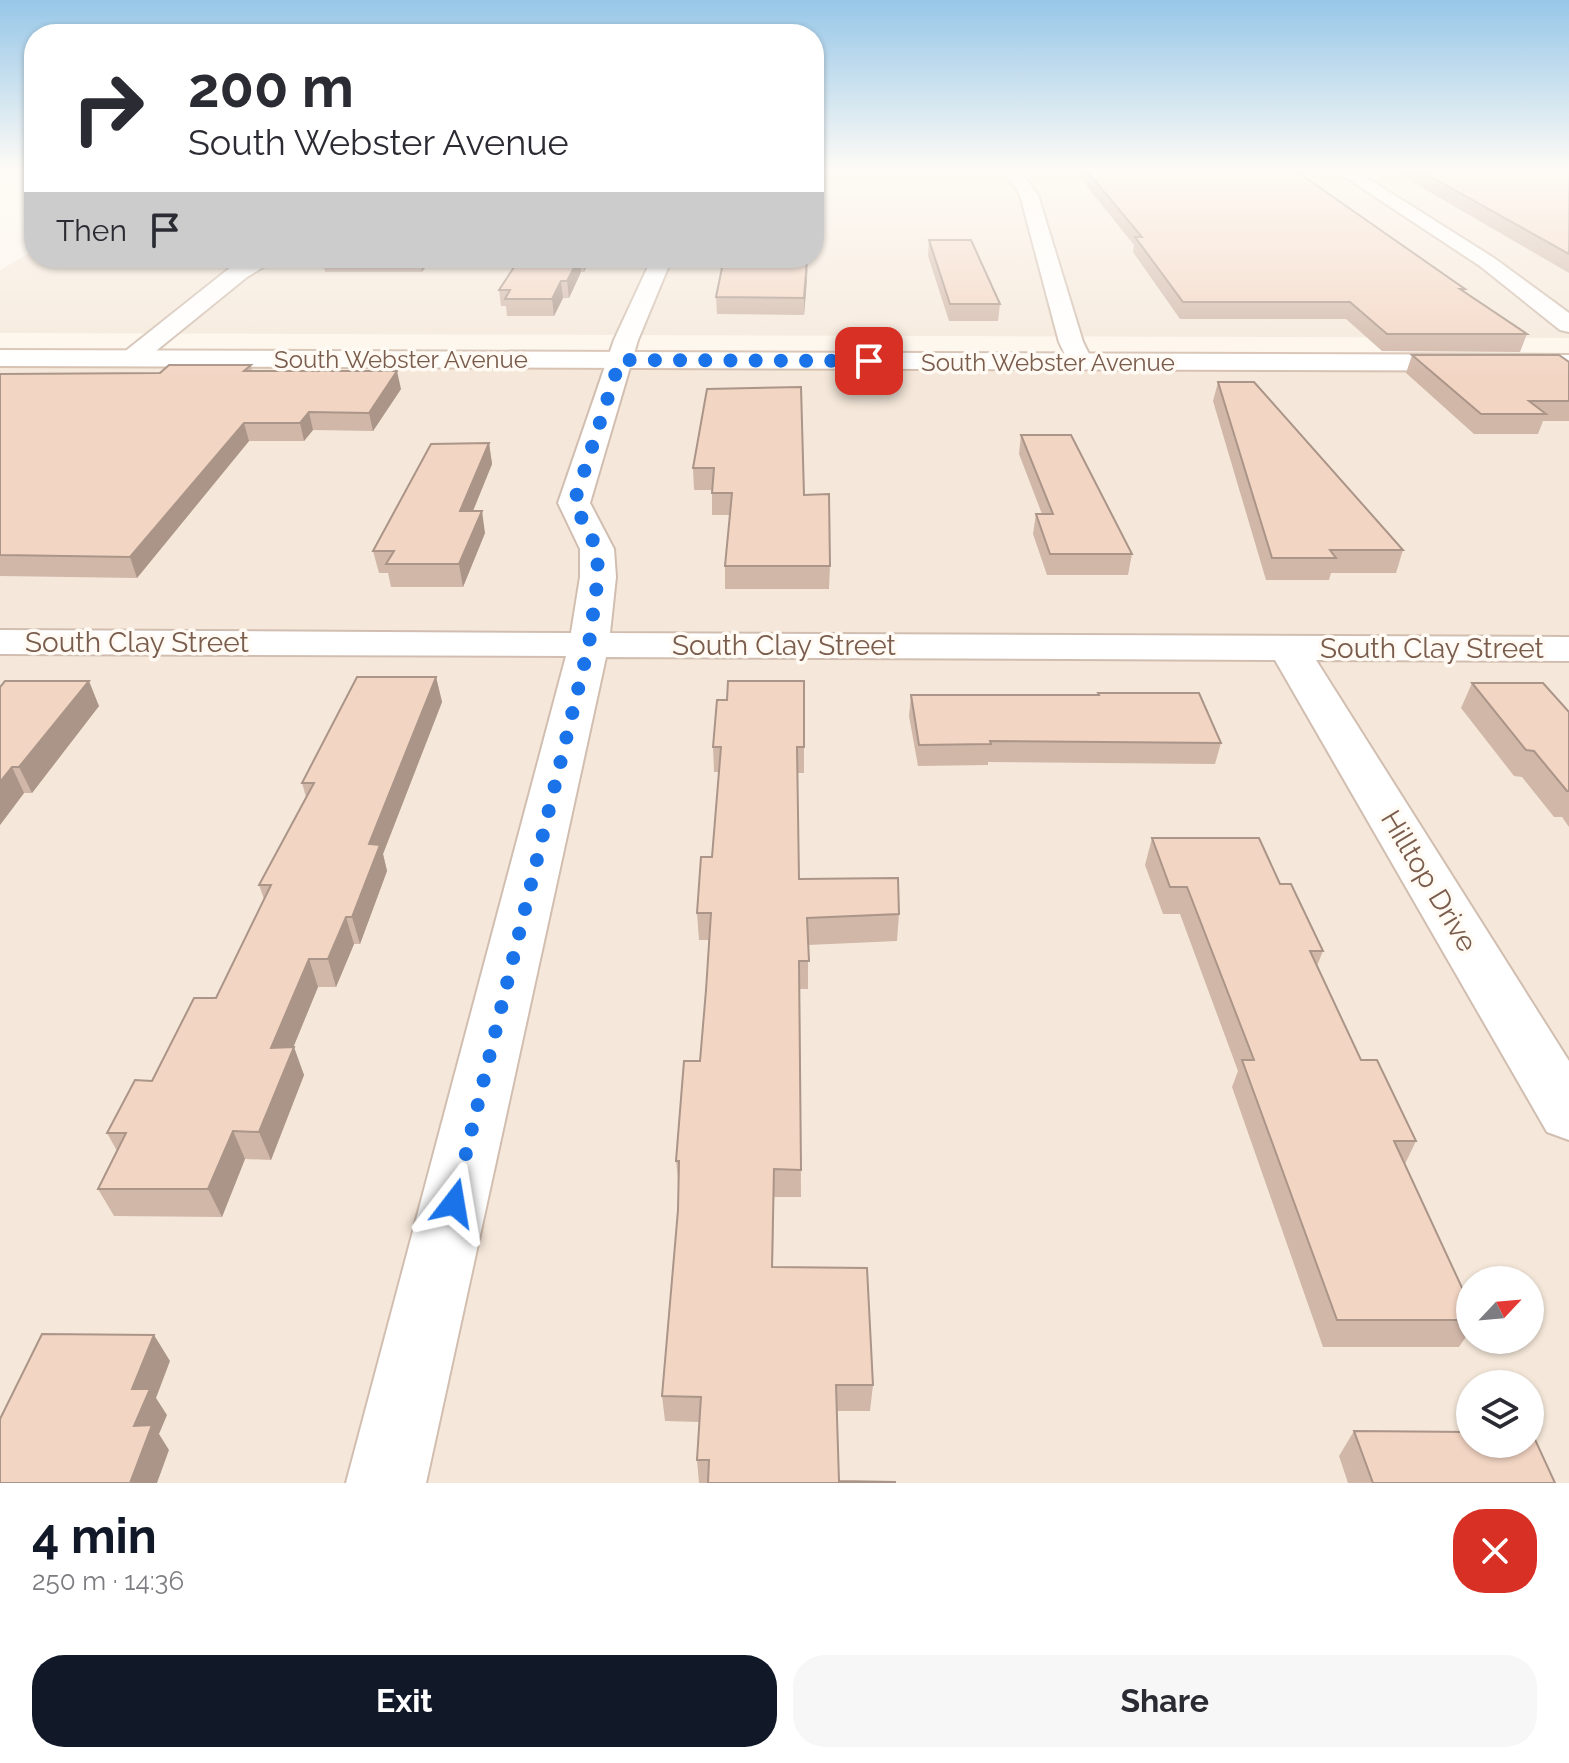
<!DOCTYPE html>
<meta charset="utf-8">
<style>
:root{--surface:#fff;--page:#f7f7f7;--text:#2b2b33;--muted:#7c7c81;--accent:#111827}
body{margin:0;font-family:Raleway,sans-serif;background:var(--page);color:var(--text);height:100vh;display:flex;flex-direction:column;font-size:30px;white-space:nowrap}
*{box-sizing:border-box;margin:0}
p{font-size:26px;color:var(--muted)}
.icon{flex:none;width:44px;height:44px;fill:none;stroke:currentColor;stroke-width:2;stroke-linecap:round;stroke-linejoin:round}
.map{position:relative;height:1483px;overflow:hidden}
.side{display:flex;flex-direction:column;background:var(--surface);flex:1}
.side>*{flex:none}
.guide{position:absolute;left:24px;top:24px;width:800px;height:244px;border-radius:32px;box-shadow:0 2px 6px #0004;background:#fff;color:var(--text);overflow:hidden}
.needle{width:52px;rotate:64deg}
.controls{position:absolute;left:1456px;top:1266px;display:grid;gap:16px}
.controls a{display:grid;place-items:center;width:88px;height:88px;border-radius:50%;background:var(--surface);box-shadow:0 2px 6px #0004;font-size:40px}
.pin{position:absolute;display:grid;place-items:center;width:68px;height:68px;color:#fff;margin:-34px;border-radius:16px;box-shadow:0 4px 12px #0006}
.me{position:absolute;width:88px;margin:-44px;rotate:14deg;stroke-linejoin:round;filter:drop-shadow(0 0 6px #0008)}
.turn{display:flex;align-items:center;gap:28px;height:168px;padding:0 32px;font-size:36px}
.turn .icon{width:104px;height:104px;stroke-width:2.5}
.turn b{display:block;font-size:56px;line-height:68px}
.then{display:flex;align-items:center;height:76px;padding:0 32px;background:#0003;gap:16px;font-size:30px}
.round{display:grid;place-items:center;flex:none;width:84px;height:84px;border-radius:32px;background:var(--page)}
.overview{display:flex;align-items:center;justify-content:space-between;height:136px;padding:0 32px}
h1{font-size:48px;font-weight:700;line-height:60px;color:var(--accent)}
.cta{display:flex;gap:16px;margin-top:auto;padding:16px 32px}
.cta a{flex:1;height:92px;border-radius:32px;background:var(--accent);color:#fff;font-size:32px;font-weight:700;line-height:92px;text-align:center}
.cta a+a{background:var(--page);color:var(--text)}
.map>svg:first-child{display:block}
</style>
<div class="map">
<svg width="1569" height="1483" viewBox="0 0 1569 1483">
<rect width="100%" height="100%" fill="#fdf6ec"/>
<g fill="#f5e8da" fill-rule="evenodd">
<polygon points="814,169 1569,169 1569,338 0,333 0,270 34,250 34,258 814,258"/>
<path d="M0,365L1569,370V1483H0ZM1470,1280H1530V1340H1470ZM1470,1384H1530V1444H1470Z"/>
</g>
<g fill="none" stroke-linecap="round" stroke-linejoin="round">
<defs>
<g id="street">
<polygon points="1003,169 1019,169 1038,195 1083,342 1093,362 1089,367 1071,367 1059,342 1020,195"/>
<polygon points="1333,169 1353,169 1494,258 1569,313 1569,332 1560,330 1480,266"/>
<polygon points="251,258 278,258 247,277 141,363 123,363 119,358 123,353 231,267"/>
<polygon points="652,258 672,258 638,340 590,503 614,549 616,577 610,633 1569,637 1569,661 1316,660 1569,1061 1569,1140 1547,1132 1275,660 606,657 426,1483 346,1483 566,656 0,654 0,630 571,633 580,577 580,549 558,503 614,340"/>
</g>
<polygon id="secondary" points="0,350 1569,355 1569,371 0,366"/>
</defs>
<use href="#street" stroke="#d1beb0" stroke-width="4"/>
<use href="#secondary" stroke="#d6c0b0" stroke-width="4"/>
<use href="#street" fill="#fff" fill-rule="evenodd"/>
<use href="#secondary" fill="#fff" fill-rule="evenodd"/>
</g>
<g fill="#d1b7a8">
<polygon points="1073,169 1293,169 1465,289 1464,292 1527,334 1520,352 1382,351 1346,319 1180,319 1133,252 1134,245"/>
<polygon points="1390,169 1569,169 1569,273"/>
<polygon points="929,240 1000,304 998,321 949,321 928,256"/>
<polygon points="322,258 433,258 422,272 325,272"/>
<polygon points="520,258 590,258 584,272 581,272 569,298 563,298 554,316 507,316 506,306 501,306 499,290"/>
<polygon points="807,279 804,315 717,314 716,297"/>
<polygon points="1412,355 1569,362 1569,421 1543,421 1538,434 1474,434 1406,373"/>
<polygon points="251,365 252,371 401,389 373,431 313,430 304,441 249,441 137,578 0,576 0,374 160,373"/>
<polygon points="1218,382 1403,550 1396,573 1331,573 1329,580 1266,580 1213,401"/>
<polygon points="707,389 804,495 830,566 829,589 725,589 725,566 730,515 712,515 712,490 694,490 693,468"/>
<polygon points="1021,435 1132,554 1128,575 1047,575 1033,534 1036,514 1042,514 1019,454"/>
<polygon points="489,443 492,464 473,511 485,533 463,587 391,587 388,573 379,573 373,551"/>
<polygon points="436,677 442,702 383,854 387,871 360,944 354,944 336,987 318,987 293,1047 304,1075 271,1160 245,1159 222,1217 114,1216 98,1189 117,1151 107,1133 152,1081 216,998 264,899 259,885 306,797 302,783"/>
<polygon points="804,681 804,773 797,773 799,879 899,914 897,941 808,945 808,989 800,989 801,1197 774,1197 773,1267 873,1385 870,1411 837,1411 839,1481 895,1483 699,1483 697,1460 699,1422 665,1421 662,1396 678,1210 679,1188 676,1161 700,1061 706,990 709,940 699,940 697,913 712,857 719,772 714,772 713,747 727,700"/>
<polygon points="1472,683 1569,712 1569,827 1562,817 1554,817 1522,777 1514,776 1461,708"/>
<polygon points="0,687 99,706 32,793 24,793 0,825"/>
<polygon points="911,695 1221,743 1215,764 988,762 988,765 918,766 909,716"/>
<polygon points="1152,838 1280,884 1323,951 1317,966 1361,1060 1416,1141 1405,1164 1470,1305 1470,1331 1459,1347 1323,1347 1232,1087 1238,1071 1180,914 1163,914 1145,865"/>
<polygon points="1354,1431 1555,1483 1348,1483 1339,1456"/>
</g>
<g fill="#aa9588">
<polygon points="419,258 433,258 422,272"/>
<polygon points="579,258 580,258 581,272 569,298 567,281"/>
<polygon points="583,258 590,258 584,272"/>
<polygon points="808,263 807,279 804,315 804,298"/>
<polygon points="561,281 563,298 554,316 552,299"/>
<polygon points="397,371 401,389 373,431 369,413"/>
<polygon points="309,412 313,430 304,441 300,423"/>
<polygon points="244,423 249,441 137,578 130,557"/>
<polygon points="489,443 492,464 464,533 460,511"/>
<polygon points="482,511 485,533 463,587 459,564"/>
<polygon points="436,677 442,702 383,854 387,871 360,944 352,917 369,844"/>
<polygon points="89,681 99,706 32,793 19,767"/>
<polygon points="12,767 24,793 0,825 0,782"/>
<polygon points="346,917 354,944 336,987 328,959"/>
<polygon points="309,959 318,987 282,1075 271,1048"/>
<polygon points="294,1047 304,1075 271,1160 259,1132"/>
<polygon points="233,1131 245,1159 222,1217 208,1189"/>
<polygon points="154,1335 170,1361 156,1398 167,1415 159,1434 169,1450 157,1483 130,1483 134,1426 132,1389"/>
</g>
<g fill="#f3d5c3" stroke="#aa9588" stroke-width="2">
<polygon points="1085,169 1293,169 1465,289 1460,289 1527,334 1387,334 1350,302 1183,302 1135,237 1142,237"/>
<polygon points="1417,169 1569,169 1569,254"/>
<polygon points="929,240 971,240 1000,304 950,304"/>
<polygon points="520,258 579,258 567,281 561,281 552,299 505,299 510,290 499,290"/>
<polygon points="724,258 807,258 804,298 716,297"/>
<polygon points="1412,355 1559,355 1569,362 1569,401 1529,401 1546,414 1481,414"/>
<polygon points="169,365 251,365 244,371 397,371 369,413 309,412 300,423 244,423 130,557 0,555 0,374 160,373"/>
<polygon points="1218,382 1254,382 1403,550 1330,550 1336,558 1272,558"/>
<polygon points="801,387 804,495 829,494 830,566 725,566 732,493 712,493 714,468 693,468 707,389"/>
<polygon points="1021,435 1071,435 1132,554 1050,554 1036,514 1053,514"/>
<polygon points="489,443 460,511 482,511 459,564 386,564 394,551 373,551 431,444"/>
<polygon points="357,677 436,677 369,844 380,845 352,917 346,917 328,959 309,959 271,1048 294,1047 259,1132 233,1131 208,1189 98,1189 126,1133 107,1133 135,1080 152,1081 194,998 216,998 271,885 259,885 314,783 302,783"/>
<polygon points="5,681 89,681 19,767 12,767 0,782 0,687"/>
<polygon points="728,681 804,681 804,747 797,747 799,879 898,878 899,914 807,918 809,961 799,961 801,1170 774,1169 772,1267 867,1268 873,1385 836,1385 839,1481 895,1482 895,1483 708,1483 709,1460 697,1460 701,1397 662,1396 678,1210 679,1161 676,1161 684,1061 700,1061 706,990 711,913 697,913 701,857 712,857 721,747 713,747 717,700 727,700"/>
<polygon points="1472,683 1543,683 1569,712 1569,791 1567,791 1534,751 1526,750"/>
<polygon points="1098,693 1199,693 1221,743 990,741 991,744 919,745 911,695 1099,695"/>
<polygon points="1152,838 1259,838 1280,884 1291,884 1323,951 1310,951 1361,1060 1377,1060 1416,1141 1394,1141 1470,1305 1470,1320 1337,1320 1242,1060 1254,1060 1187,887 1170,887"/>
<polygon points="42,1334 154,1335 132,1389 150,1389 134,1426 152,1425 130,1483 0,1483 0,1419"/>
<polygon points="1354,1431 1470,1432 1470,1444 1530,1444 1530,1433 1532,1433 1555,1483 1373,1483"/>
</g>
<linearGradient id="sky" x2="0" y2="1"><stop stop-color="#97c7e8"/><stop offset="0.45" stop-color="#fefbf6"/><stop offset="1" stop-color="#fefbf6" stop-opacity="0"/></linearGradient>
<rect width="1569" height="377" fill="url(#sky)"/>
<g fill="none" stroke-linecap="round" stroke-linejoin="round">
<polyline stroke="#1a73e8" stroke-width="14" stroke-dasharray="0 25.2" points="454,1203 589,644 598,577 597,549 574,503 620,360 869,361"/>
</g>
<g text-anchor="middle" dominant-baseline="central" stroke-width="7" stroke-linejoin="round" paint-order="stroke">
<g font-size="24" fill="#7a5c4d" stroke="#fffaf3">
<text x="401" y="359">South Webster Avenue</text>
<text x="1048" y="362">South Webster Avenue</text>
</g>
<g font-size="28" fill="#7a5c4d" stroke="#fffaf3">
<text x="137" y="642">South Clay Street</text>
<text x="784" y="645">South Clay Street</text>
<text x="1432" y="648">South Clay Street</text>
<text transform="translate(1429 881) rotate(59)">Hilltop Drive</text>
</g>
</g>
</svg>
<div class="controls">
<a><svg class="needle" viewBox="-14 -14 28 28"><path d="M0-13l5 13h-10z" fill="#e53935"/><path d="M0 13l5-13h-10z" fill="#7c7c81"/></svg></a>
<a><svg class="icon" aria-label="layers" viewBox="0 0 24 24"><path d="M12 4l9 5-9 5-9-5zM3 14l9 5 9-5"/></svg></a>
</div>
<div class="pin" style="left:869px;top:361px;background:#d93025"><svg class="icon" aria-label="arrive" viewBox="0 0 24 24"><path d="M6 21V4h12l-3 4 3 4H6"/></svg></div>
<svg class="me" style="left:454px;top:1203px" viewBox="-20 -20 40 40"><path d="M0-17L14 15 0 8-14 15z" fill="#1a73e8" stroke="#fff" stroke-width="4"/></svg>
<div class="guide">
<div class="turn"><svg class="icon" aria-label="right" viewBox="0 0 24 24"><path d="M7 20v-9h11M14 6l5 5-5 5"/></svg><div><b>200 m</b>South Webster Avenue</div></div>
<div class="then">Then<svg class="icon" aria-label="arrive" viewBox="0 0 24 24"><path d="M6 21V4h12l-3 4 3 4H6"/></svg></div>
</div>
</div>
<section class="side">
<div class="overview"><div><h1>4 min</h1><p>250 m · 14:36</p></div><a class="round" style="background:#d93025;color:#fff"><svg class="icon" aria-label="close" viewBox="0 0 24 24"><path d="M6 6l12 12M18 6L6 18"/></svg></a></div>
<div class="cta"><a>Exit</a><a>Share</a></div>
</section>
